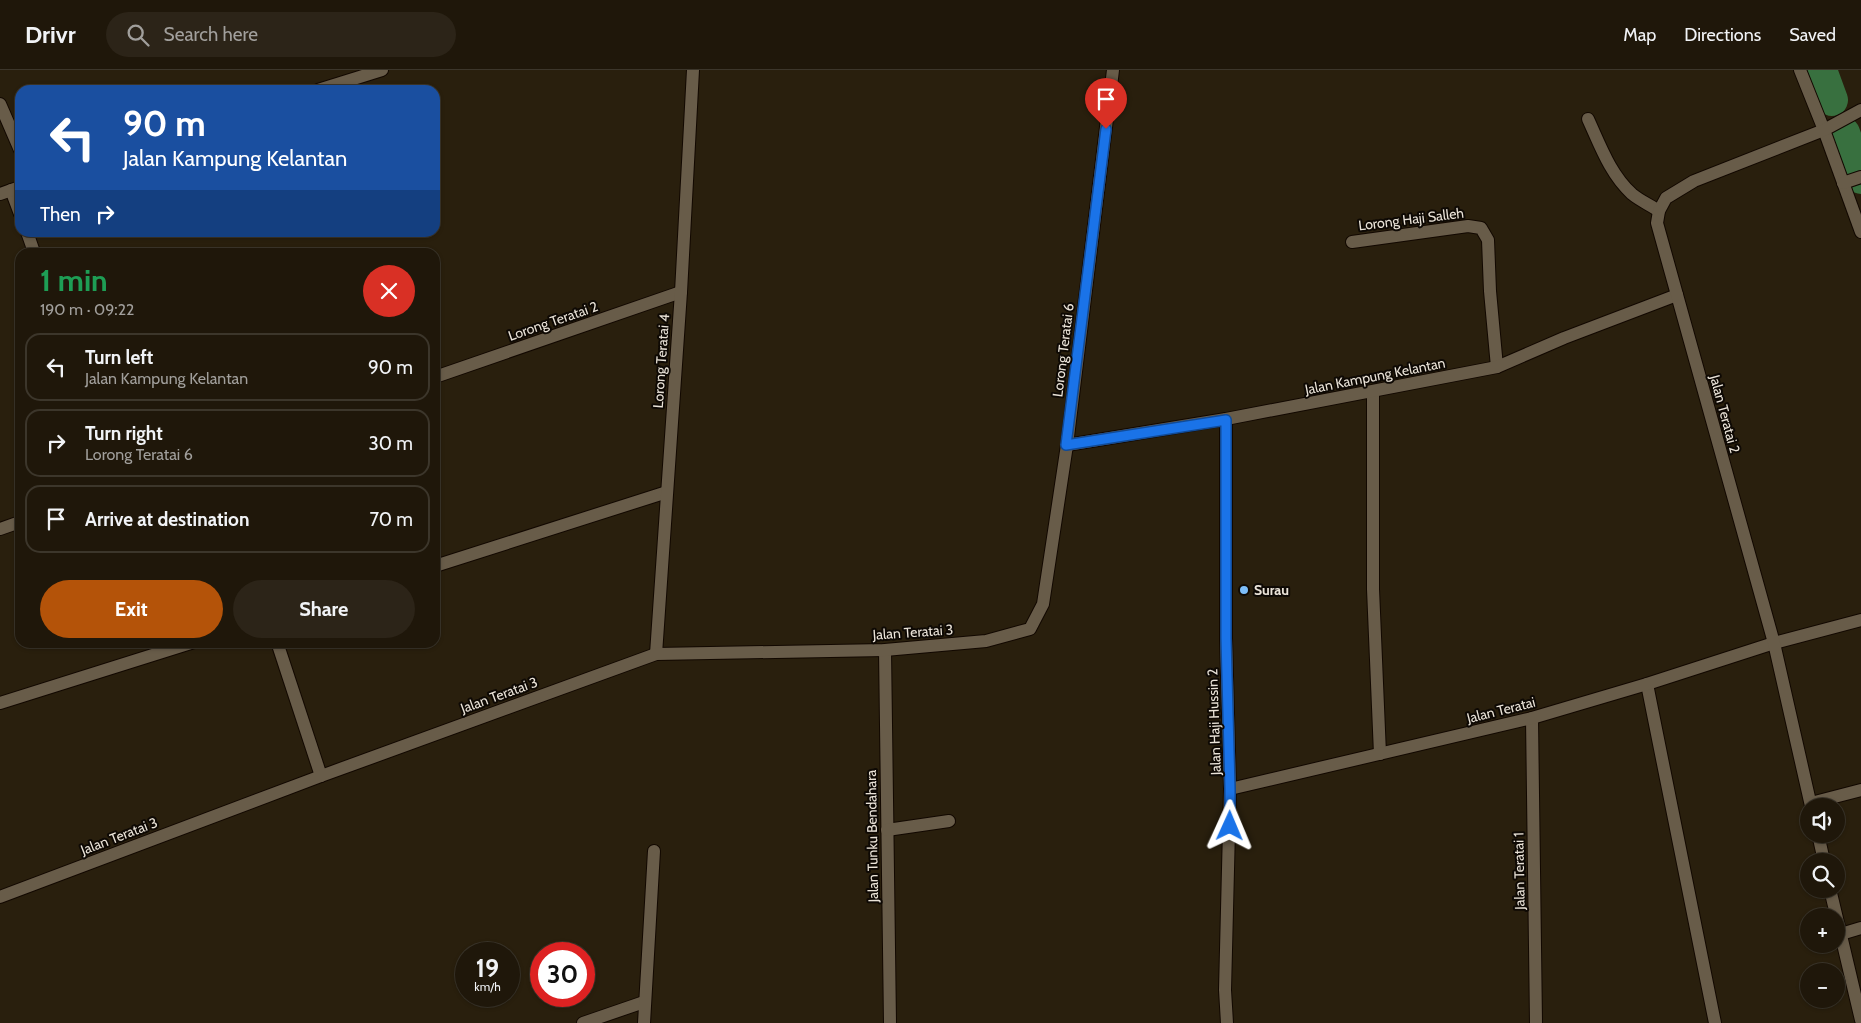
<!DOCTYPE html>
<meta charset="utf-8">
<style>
:root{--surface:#1f170a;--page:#2c2418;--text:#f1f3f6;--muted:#a19f9c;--line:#3c362b;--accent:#b45309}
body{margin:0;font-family:Cabin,sans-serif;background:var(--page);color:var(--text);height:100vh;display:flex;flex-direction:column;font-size:19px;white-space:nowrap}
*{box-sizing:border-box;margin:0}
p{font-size:16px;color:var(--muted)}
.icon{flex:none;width:28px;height:28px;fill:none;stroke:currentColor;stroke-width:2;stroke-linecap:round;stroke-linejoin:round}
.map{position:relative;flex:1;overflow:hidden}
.side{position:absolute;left:15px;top:178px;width:425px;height:400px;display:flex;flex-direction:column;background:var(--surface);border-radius:15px;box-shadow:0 1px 4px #0004,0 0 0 1px var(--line)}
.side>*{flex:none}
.banner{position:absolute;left:15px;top:15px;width:425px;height:152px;border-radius:15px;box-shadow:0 1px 4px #0004,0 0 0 1px var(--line);background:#1a4fa0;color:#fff;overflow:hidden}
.tools{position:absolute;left:1800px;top:728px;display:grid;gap:10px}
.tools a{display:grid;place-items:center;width:45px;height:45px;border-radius:50%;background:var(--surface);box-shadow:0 1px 4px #0004,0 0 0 1px var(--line);font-size:25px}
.speed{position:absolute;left:455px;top:872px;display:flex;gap:10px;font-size:25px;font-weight:700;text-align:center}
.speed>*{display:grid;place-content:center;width:65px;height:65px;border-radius:50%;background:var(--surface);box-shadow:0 1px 4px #0004,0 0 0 1px var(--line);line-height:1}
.speed small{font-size:12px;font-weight:400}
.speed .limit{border:8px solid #d22;background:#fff;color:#111}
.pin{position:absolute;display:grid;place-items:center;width:42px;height:42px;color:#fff;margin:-51px -21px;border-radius:50% 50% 50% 0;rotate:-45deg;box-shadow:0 0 5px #0007}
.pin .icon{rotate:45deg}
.me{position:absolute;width:55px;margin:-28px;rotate:1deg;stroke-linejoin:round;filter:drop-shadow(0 0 4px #0008)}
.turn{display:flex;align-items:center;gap:18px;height:105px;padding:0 25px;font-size:22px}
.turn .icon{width:65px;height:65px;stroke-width:2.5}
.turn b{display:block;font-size:35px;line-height:42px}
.then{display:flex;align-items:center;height:48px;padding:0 25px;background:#0003;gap:10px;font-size:19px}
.round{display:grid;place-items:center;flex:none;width:52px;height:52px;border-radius:26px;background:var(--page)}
.summary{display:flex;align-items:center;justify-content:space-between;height:85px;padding:0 25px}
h1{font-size:30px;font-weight:700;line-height:38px;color:#1e9e55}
.primary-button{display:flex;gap:10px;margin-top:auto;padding:10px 25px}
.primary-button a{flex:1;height:58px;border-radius:30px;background:var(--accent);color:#fff;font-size:20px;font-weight:700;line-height:58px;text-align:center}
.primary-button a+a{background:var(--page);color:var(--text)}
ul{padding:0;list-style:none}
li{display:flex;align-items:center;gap:15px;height:68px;margin:0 10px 8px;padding:0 15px;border:2px solid var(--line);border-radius:15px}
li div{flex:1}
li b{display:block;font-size:19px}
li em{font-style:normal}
header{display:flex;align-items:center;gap:30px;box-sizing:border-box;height:70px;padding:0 25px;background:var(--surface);border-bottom:1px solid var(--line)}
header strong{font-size:24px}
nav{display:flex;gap:28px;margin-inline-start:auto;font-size:18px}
.search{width:350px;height:45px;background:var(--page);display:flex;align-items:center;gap:12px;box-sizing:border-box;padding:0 18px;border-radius:28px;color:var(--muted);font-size:19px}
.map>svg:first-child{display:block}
</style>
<header>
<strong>Drivr</strong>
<div class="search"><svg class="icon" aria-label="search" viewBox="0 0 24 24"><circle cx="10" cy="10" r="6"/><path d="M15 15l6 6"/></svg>Search here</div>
<nav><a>Map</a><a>Directions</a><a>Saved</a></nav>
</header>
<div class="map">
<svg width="1861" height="953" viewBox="0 0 1861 953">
<rect width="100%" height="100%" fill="#291f0d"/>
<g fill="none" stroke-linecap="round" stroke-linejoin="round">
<g stroke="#38703f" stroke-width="32">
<polyline points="1821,0 1832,30"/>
<polyline points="1844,63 1861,108"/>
</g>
<defs>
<g id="lane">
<polyline points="0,34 20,80"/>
<polyline points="1824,60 1861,162"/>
<polyline points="1843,113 1861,107"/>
<polyline points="435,496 667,422"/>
<polyline points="277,572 321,706"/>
<polyline points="1774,573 1861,550"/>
<polyline points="1647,614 1715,953"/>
<polyline points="0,633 194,572"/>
<polyline points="1841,864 1861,858"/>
</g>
<g id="street">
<polyline points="1800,0 1824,60"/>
<polyline points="318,20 382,0"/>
<path d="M1588,49C1600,75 1610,104 1632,124C1639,130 1650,135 1659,141"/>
<polyline points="11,120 20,144"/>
<polyline points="0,124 20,117"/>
<polyline points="27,162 34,182"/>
<polyline points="1352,172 1468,156 1481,158 1488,170 1490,221 1497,297"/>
<polyline points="435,307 681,222"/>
<polyline points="1373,322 1373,519 1380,684"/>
<polyline points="1226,349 1226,568 1230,719 1225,920 1227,953"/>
<polyline points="1067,375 1226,349 1497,297 1564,268 1677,225"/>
<polyline points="0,459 20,452"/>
<polyline points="885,580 890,953"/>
<polyline points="656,584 681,222 693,0"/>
<polyline points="1532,648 1536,953"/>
<polyline points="1230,719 1532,648 1647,614 1774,573"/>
<polyline points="1811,733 1861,720"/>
<polyline points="1811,736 1774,573 1657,153 1659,141 1666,128 1694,111 1824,60 1861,40"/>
<polyline points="887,760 949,751"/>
<polyline points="1818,764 1824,791"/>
<polyline points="1830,819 1861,950"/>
<polyline points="0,827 321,706 656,584 885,580 986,571 1030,559 1043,534 1067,375 1113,0"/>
<polyline points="583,953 644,932"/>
<polyline points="644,953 654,781"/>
</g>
</defs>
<use href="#lane" stroke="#120800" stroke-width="14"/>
<use href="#street" stroke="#120800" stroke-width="14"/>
<use href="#lane" stroke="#685c49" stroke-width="12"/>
<use href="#street" stroke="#685c49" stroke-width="12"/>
</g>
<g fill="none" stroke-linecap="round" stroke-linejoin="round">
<defs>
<polyline id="route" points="1106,59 1066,375 1226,350 1226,568 1230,719 1230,756"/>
</defs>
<use href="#route" stroke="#114b97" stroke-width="12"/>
<use href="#route" stroke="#1a73e8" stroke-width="9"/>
</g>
<circle fill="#7dbef9" stroke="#0e0904" stroke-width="2" cx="1244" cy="520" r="5"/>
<g text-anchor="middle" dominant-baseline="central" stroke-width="4" stroke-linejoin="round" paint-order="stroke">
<g font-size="14" fill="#eae3d8" stroke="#0e0904">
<text transform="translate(1411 149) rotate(-7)">Lorong Haji Salleh</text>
<text transform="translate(553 251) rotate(-19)">Lorong Teratai 2</text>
<text transform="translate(1063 280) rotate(-83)">Lorong Teratai 6</text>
<text transform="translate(661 291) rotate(-86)">Lorong Teratai 4</text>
<text transform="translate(1375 306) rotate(-11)">Jalan Kampung Kelantan</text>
<text transform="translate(1725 344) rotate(75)">Jalan Teratai 2</text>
<text transform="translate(913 562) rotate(-4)">Jalan Teratai 3</text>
<text transform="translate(499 625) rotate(-20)">Jalan Teratai 3</text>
<text transform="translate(1501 640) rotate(-14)">Jalan Teratai</text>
<text transform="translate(1214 652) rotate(-92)">Jalan Haji Hussin 2</text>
<text transform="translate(119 766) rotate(-21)">Jalan Teratai 3</text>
<text transform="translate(872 766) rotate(-91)">Jalan Tunku Bendahara</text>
<text transform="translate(1519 801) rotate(-91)">Jalan Teratai 1</text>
</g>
<g font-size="14" font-weight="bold" fill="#eae3d8" stroke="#0e0904" text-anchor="start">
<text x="1254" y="520">Surau</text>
</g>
</g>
</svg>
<div class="tools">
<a><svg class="icon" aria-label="sound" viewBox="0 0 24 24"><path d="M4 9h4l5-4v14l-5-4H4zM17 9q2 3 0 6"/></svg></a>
<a><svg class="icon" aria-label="search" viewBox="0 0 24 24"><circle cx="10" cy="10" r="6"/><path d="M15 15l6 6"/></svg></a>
<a>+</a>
<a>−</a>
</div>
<div class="speed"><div>19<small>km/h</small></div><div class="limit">30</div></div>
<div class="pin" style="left:1106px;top:59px;background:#d93025"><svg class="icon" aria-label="arrive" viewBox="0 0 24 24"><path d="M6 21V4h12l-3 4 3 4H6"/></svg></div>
<svg class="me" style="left:1230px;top:756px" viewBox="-20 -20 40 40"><path d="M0-17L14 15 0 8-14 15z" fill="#1a73e8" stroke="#fff" stroke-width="4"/></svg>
<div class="banner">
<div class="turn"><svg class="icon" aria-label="left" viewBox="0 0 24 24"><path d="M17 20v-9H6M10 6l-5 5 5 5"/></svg><div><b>90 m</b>Jalan Kampung Kelantan</div></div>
<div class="then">Then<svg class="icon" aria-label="right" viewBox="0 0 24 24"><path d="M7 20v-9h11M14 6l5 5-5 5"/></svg></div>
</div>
<section class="side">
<div class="summary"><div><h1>1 min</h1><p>190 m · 09:22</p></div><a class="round" style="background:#d93025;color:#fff"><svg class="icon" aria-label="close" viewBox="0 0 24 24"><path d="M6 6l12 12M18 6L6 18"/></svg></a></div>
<ul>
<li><svg class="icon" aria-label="left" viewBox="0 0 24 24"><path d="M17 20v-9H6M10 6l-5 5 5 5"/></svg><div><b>Turn left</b><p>Jalan Kampung Kelantan</p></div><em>90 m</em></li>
<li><svg class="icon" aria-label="right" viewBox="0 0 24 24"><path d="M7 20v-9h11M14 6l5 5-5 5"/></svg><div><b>Turn right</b><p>Lorong Teratai 6</p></div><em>30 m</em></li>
<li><svg class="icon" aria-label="arrive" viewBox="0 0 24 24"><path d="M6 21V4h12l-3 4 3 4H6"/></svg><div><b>Arrive at destination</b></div><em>70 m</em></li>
</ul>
<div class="primary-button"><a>Exit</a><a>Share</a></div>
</section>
</div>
